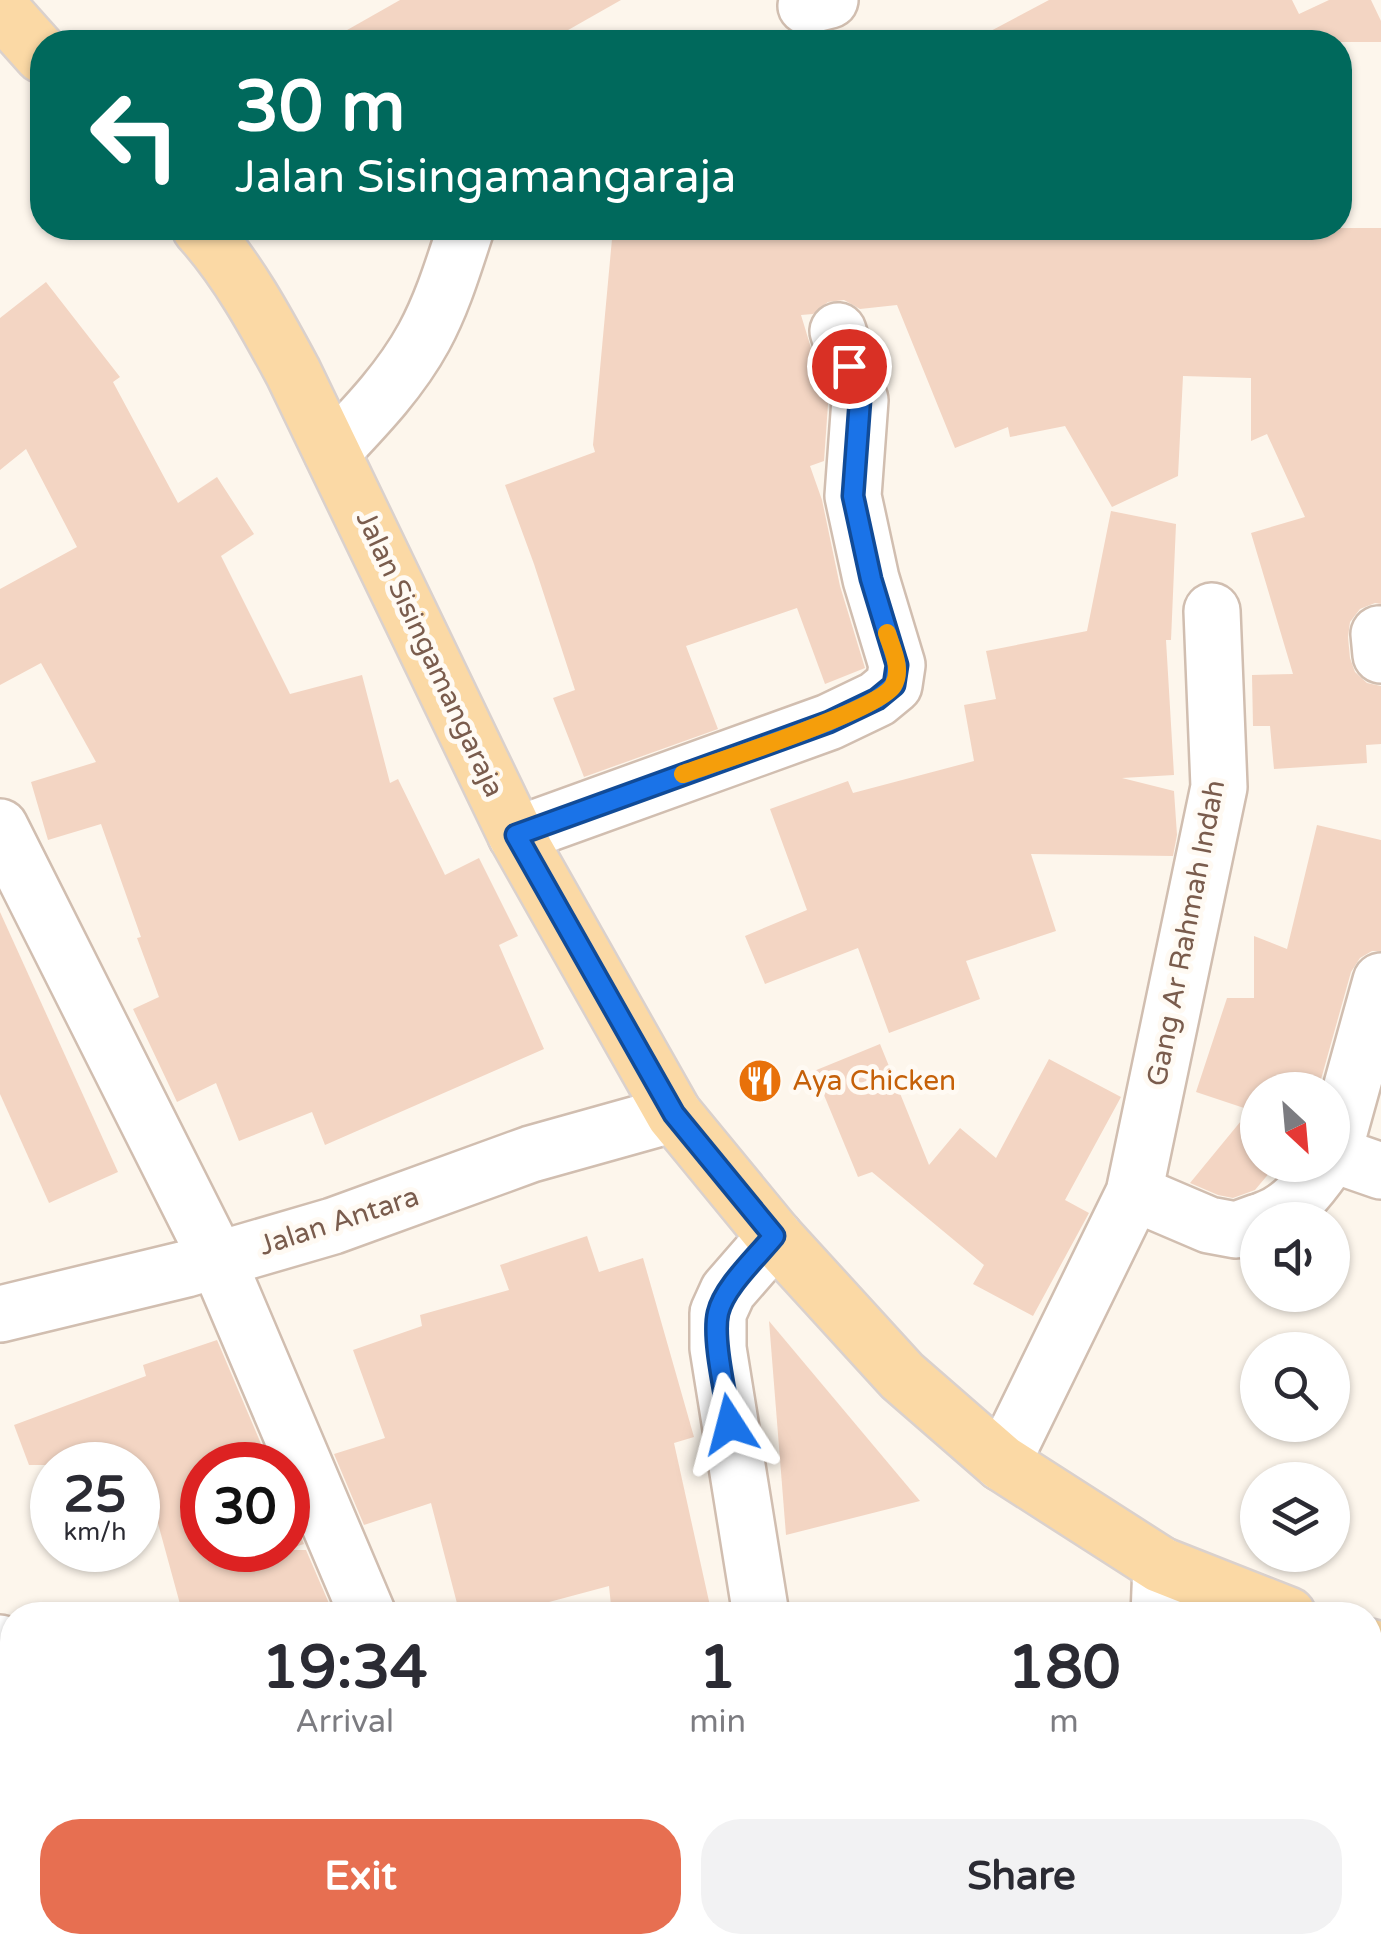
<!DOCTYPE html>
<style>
:root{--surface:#fff;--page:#f2f2f3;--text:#2b2b33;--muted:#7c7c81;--accent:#e76f51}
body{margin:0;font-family:"Varela Round",sans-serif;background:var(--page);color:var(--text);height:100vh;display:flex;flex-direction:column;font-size:38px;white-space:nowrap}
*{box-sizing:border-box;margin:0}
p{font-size:32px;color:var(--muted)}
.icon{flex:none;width:55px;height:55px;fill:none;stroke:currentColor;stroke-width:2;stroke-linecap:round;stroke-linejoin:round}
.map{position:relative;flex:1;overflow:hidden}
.side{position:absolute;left:0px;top:1602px;width:1382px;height:352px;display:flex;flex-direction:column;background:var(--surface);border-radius:40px 40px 0 0;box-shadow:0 2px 8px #0004}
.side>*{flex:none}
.hud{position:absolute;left:30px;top:30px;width:1322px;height:210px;border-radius:40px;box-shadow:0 2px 8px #0004;background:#00695c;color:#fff;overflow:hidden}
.needle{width:65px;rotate:154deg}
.tools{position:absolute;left:1240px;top:1072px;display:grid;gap:20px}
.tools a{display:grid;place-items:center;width:110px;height:110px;border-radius:50%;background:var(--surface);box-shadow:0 2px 8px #0004;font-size:50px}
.speed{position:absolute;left:30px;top:1442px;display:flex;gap:20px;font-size:50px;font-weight:700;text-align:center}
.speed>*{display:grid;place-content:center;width:130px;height:130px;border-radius:50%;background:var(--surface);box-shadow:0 2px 8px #0004;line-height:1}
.speed small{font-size:25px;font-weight:400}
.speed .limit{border:15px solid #d22;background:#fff;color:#111}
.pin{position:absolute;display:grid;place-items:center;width:85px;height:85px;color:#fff;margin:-42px;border:5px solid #fff;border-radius:50%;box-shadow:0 2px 10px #0007}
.me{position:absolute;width:110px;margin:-55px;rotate:351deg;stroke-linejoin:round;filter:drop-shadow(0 0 8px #0008)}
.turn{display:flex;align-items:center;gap:35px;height:210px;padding:0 40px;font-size:45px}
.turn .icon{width:130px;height:130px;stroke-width:2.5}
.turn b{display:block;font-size:70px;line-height:85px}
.eta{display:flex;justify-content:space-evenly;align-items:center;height:170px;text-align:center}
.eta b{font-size:60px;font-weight:700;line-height:70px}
.cta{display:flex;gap:20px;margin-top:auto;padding:20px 40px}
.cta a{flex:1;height:115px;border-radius:40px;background:var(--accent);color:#fff;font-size:40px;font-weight:700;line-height:115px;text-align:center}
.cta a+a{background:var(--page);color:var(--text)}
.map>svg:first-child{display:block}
</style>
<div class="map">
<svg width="1381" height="1954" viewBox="0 0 1381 1954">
<rect width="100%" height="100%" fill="#fdf6ec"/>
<g fill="#f3d5c3">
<polygon points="400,0 621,0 547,42 326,42"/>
<polygon points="1049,0 1292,0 1299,14 1329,0 1371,0 1381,21 1381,42 970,42"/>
<polygon points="613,228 1381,228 1381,604 1375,603 1360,609 1350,622 1348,637 1350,658 1355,672 1367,683 1381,686 1381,744 1366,745 1367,763 1274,769 1270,726 1253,726 1252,675 1293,674 1251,533 1305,517 1267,434 1251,441 1251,378 1183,376 1178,476 1112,507 1065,426 1010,437 1008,427 955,448 897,305 860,309 844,300 828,302 813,314 801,315 828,404 824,461 810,466 822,500 840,586 865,668 825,684 797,608 686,646 718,729 584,777 553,698 575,690 534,564 505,485 595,452 593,445"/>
<polygon points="46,282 120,377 113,382 178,503 217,477 254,534 221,556 290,694 362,675 390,783 398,779 445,875 479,858 518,936 499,945 544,1049 325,1145 312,1112 239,1141 216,1083 177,1102 133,1009 159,997 137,938 141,937 101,824 48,840 31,782 96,762 41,663 0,685 0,589 77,547 26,449 0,470 0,318"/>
<polygon points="1111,511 1176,524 1171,640 1166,640 1174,775 1122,778 1174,791 1177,835 1173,856 1031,854 1056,931 966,961 980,999 889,1033 858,948 765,984 745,936 807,910 770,809 848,781 853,793 974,761 964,705 996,699 986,651 1087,631"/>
<polygon points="1317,825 1381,840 1381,951 1372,951 1360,958 1351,972 1318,1090 1258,1090 1258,1165 1276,1165 1255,1190 1233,1198 1218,1195 1190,1183 1250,1110 1196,1092 1227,998 1254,998 1254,936 1287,949"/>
<polygon points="0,912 118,1172 49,1203 0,1094"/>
<polygon points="880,1044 929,1165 960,1128 996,1158 1049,1059 1121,1097 1065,1200 1089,1213 1033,1316 973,1284 984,1265 872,1172 858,1177 814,1071"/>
<polygon points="587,1236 599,1272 643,1258 694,1437 674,1443 712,1615 612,1615 609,1586 501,1615 460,1615 431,1503 364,1525 334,1454 385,1438 353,1350 422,1326 420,1315 509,1290 500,1265"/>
<polygon points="769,1321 920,1501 786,1535"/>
<polygon points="217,1340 270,1465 202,1465 202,1550 306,1550 334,1615 183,1615 142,1465 29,1465 14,1425 146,1376 143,1365"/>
<polygon points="288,1505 304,1544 288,1549"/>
</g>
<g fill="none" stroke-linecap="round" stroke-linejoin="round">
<defs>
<g id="minor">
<polyline points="806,6 830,0"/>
<path d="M332,452C366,416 400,381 424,337C443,302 454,264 466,228"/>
<polyline points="1379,634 1381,655"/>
<polyline points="0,827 217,1259 368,1615"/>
<polyline points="516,835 829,722 877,699 894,685 897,665 871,579 853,496 860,400 838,331"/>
<polyline points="1332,1154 1381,1171"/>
<polyline points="1333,1154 1381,981"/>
<polyline points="1134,1193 1209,1225 1236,1230 1258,1222"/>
<path d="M1264,1220C1291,1211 1309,1188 1325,1165"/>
<polyline points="0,1314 186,1269 333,1226 531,1154 674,1114"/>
<polyline points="1002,1463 1134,1193 1219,787 1212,611"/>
<polyline points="761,1615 718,1348 718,1313 728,1291 775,1237"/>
<polyline points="1159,1615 1161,1565"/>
<polyline points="0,1643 12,1668"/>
<polyline points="151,1942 157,1954"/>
<polyline points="513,1942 515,1947"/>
<polyline points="1142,1954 1142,1942"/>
</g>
<g id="major">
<polyline points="0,8 42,55"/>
<path d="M200,228C238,270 266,322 293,372L516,835L674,1114L775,1237L902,1376L1002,1463L1161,1565L1288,1615"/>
<polyline points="1370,1647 1381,1651"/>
</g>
</defs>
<use href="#minor" stroke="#d1beb0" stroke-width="60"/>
<use href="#major" stroke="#dad1cd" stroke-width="60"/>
<use href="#minor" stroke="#fff" stroke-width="55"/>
<use href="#major" stroke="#fbd9a5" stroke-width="55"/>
</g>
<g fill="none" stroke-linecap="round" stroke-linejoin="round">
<defs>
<path id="route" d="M730,1424C726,1396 712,1339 718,1313C724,1287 757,1257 774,1236L674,1114L516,835L829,722L877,699L894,685L897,665L871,579L853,496L860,400L849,366"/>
</defs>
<use href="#route" stroke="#114b97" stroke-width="25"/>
<use href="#route" stroke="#1a73e8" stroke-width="18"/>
<path stroke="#f59e0b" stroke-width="18" d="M683,774C719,761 877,711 893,686C903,670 892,649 887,633"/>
</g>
<defs>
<symbol id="restaurant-disc" viewBox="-11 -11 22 22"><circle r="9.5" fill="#e8710a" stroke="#fffaf3"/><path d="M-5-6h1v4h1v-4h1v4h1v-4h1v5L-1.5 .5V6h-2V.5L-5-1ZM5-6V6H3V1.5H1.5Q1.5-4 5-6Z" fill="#fff"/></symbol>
</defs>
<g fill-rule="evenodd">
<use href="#restaurant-disc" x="735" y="1056" width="50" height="50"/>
</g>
<g text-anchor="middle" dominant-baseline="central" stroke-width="10" stroke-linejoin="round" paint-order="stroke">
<g font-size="28" fill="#7a5c4d" stroke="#fffaf3">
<text transform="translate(430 654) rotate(65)">Jalan Sisingamangaraja</text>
<text transform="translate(1186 933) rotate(-79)">Gang Ar Rahmah Indah</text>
<text transform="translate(339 1221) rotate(-18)">Jalan Antara</text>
</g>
<g font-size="28" fill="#c56008" stroke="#fffaf3" text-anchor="start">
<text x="792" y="1081">Aya Chicken</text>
</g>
</g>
</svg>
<div class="tools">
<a><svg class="needle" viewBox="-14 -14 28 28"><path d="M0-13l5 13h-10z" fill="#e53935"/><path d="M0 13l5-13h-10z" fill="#7c7c81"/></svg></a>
<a><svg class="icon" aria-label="sound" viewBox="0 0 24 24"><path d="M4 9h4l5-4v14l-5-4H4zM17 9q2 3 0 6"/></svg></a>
<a><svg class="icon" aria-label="search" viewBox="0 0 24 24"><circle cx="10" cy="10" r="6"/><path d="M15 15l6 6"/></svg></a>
<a><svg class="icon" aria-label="layers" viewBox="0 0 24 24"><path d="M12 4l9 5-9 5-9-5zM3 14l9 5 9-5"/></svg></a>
</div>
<div class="speed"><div>25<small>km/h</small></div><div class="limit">30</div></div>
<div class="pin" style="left:849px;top:366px;background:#d93025"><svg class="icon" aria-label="arrive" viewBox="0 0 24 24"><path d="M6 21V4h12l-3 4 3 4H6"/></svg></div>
<svg class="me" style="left:730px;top:1424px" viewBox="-20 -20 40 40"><path d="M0-17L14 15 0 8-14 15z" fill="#1a73e8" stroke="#fff" stroke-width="4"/></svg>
<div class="hud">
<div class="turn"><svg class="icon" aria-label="left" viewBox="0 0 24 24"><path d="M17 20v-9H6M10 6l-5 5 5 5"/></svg><div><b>30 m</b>Jalan Sisingamangaraja</div></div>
</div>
<section class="side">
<div class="eta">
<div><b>19:34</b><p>Arrival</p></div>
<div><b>1</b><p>min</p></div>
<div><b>180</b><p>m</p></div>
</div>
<div class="cta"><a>Exit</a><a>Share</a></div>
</section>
</div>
